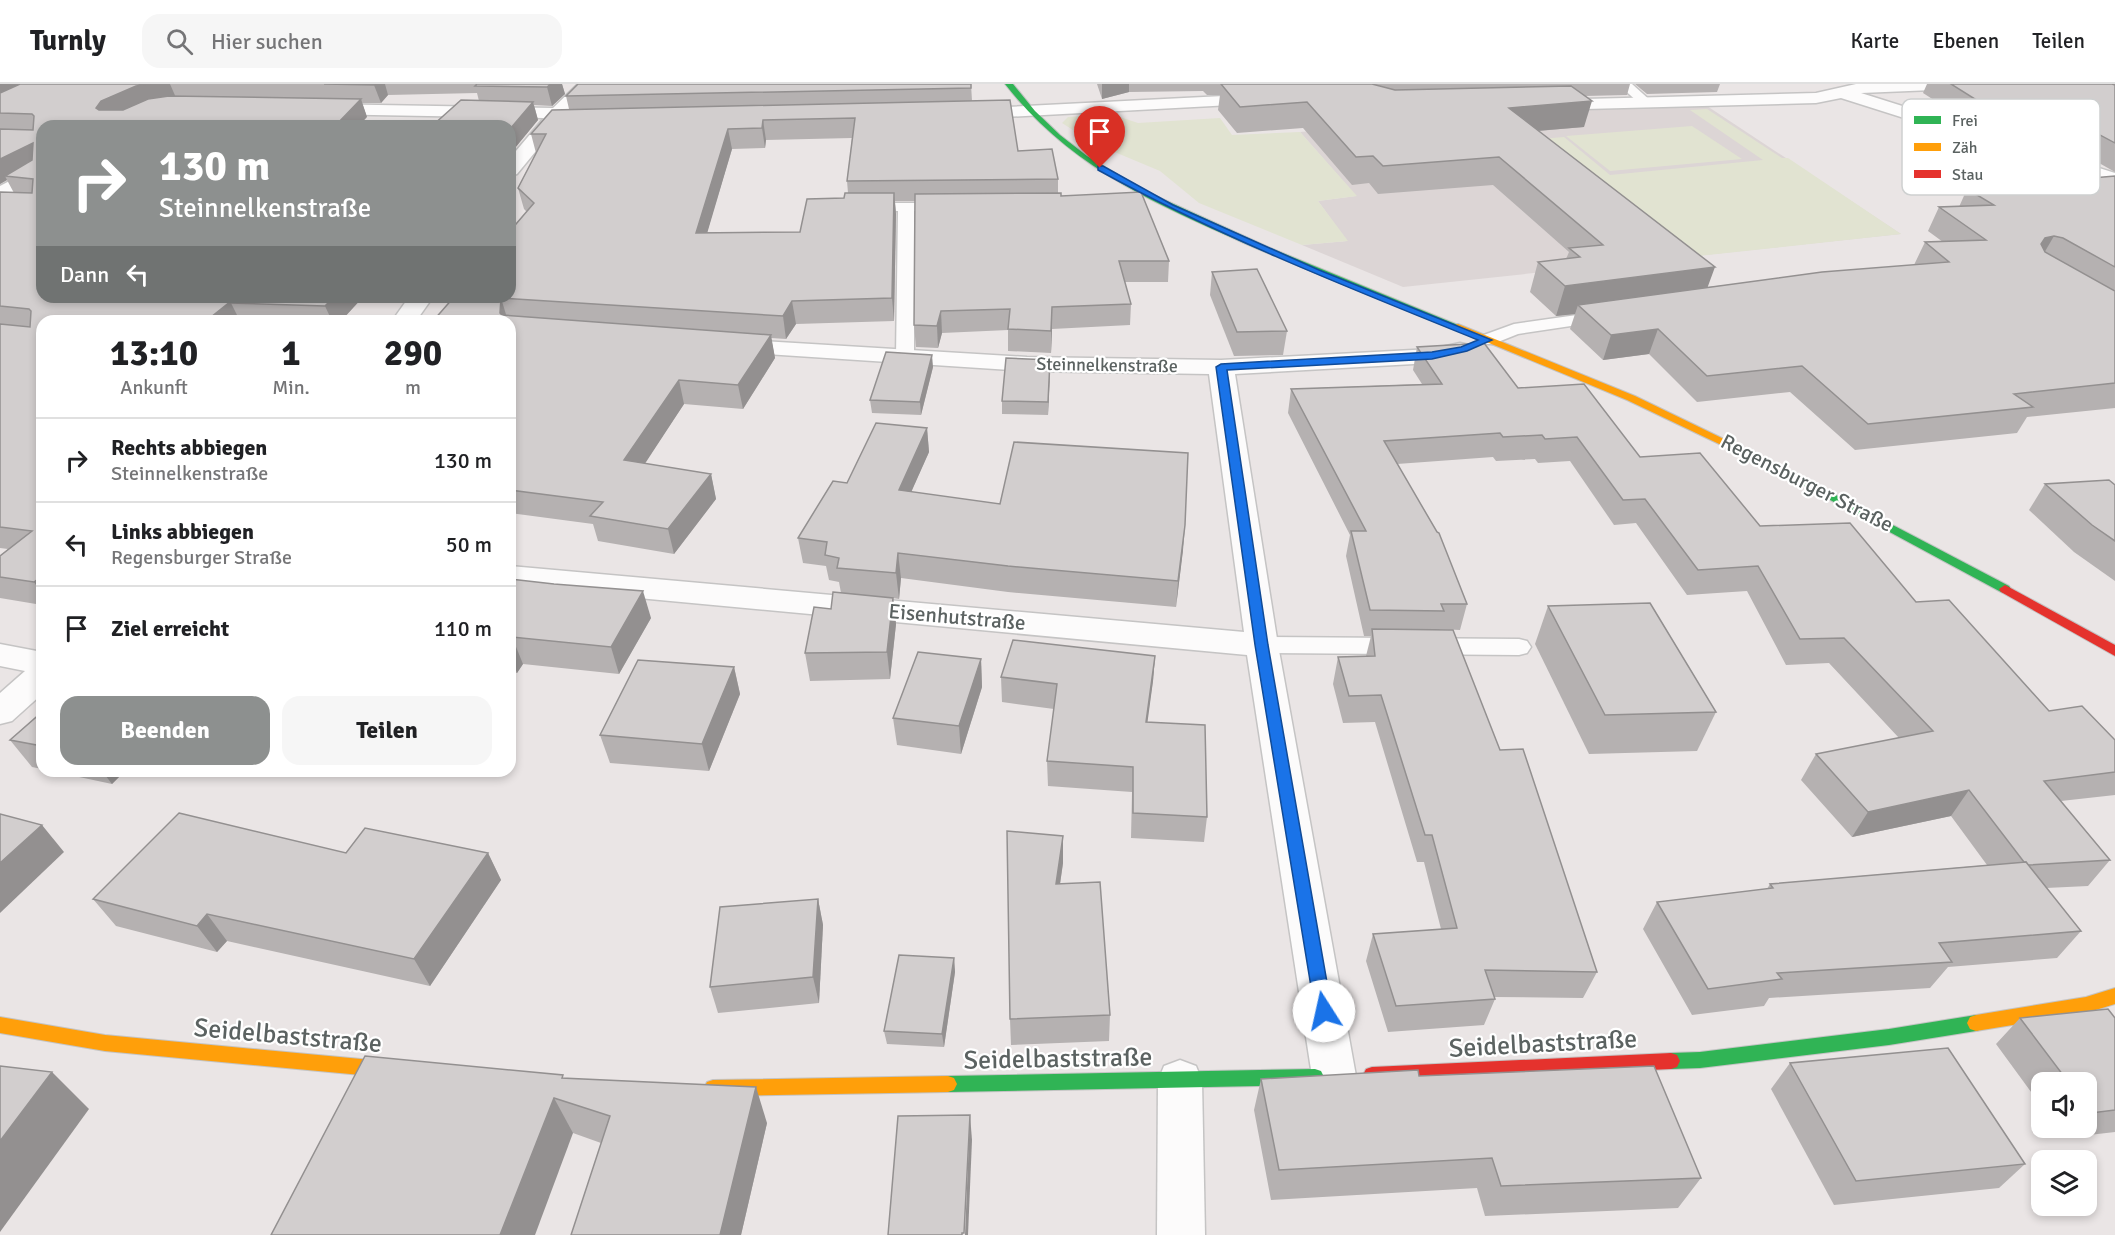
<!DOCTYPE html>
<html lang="de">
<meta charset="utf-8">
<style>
:root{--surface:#fff;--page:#f6f6f6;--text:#202124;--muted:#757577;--line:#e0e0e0;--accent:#8d908f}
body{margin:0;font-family:Signika,sans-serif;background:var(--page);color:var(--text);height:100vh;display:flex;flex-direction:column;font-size:22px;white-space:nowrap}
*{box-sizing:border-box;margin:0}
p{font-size:20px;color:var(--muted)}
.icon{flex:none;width:33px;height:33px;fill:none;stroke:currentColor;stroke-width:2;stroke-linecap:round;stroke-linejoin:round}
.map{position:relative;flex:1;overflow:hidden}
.side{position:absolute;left:36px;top:231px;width:480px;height:462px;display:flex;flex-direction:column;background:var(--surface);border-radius:18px;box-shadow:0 3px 9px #0003}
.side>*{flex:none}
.banner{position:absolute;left:36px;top:36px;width:480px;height:183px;border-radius:18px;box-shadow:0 3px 9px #0003;background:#8d908f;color:#fff;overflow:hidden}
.fabs{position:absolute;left:2031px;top:988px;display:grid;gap:12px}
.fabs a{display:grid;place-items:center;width:66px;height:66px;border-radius:12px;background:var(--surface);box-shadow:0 3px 9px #0003;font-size:30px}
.pin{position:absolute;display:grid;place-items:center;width:51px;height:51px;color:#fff;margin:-62px -26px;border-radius:50% 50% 50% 0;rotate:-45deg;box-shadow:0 0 6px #0007}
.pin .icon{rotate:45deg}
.me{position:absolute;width:66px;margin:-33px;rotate:350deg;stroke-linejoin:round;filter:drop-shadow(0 0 4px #0008)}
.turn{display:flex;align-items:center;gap:21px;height:126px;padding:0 24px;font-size:27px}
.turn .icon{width:78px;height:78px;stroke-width:2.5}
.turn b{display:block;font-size:42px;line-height:51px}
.then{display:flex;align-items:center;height:57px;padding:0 24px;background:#0003;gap:12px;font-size:22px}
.eta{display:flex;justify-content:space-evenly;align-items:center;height:102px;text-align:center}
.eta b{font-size:36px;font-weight:800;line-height:42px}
.cta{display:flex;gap:12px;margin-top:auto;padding:12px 24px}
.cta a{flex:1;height:69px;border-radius:18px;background:var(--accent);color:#fff;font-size:24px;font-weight:800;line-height:69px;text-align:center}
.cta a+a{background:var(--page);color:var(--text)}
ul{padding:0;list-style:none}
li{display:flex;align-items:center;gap:18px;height:84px;padding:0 24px;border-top:2px solid var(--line)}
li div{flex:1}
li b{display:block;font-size:22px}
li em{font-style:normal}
header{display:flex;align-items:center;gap:36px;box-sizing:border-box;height:84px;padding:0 30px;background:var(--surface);border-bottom:2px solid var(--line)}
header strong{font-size:28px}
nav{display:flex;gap:33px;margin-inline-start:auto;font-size:21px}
.search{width:420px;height:54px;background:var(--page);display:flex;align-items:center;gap:15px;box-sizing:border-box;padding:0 21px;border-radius:18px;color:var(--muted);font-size:22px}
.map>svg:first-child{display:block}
</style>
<header>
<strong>Turnly</strong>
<div class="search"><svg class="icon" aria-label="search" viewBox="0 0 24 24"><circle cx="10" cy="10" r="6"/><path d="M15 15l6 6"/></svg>Hier suchen</div>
<nav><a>Karte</a><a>Ebenen</a><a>Teilen</a></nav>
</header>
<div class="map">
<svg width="2115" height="1151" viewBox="0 0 2115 1151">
<rect width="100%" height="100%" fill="#eae5e5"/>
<polygon fill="#dcd5d5" points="1707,22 1901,150 1403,203 1302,161 1347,157 1318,117 1356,112 1300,48 1380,41 1413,32"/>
<g fill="#e1e3d1">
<polygon points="1707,25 1782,74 1788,74 1901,150 1662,176 1528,56 1564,53 1610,91 1763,76 1690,26"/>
<polygon points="1111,30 1138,39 1220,34 1232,51 1300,48 1357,112 1318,117 1348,157 1302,161 1199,119 1160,87 1093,59 1062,39 1068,33"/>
<polygon points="1692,42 1742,75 1610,87 1566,52"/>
</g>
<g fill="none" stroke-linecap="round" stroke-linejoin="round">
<defs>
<g id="lane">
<polygon points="1618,0 1632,0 1652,18 1651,21 1641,21"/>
<polygon points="864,119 946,119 953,123 946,127 914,127 914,273 911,277 899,277 896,273 898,127 859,126 857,123 859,120"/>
<polygon points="1605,227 1611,228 1614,232 1611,236 1518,250 1493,260 1481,260 1478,256 1481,252 1514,240"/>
<polygon points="1262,553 1519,555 1527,557 1531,563 1527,569 1519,571 1262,569 1254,567 1250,561 1254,555"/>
</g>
<g id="street">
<polygon points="578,0 597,0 564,33 517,90 510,92 510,74 544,34 319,30 313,29 310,25 313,21 319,20 553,24"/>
<polygon points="1856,0 1966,0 1963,4 1957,5 1861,9 2115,89 2115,101 1841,14 1816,19 1546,26 1540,25 1537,21 1540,17 1546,16 1816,9"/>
<polygon points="1263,10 1269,11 1272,15 1269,19 967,35 961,34 958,30 961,26 967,25"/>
<polygon points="42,80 42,94 7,115 0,117 0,102"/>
<polygon points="409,213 433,213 416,237 392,237"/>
<polygon points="727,255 1027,273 1221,276 1432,265 1460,259 1469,261 1472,266 1469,271 1432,279 1235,290 1278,561 1356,992 1350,1006 1334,1012 1318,1006 1312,992 1247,571 510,502 510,482 1244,548 1209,290 1027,287 718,267 715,262 718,257"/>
<polygon points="0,560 42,568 42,610 12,637 0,640 0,609 25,587 0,582"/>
<polygon points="1180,976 1196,982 1202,997 1205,1151 1157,1151 1158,997 1164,982"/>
</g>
<g id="fast">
<path d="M1005,0H1013L1035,27L1060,51L1087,72L1145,107L1268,163L1463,243L1455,245C1384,217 1314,189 1244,159C1152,118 1069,82 1005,0Z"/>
<polygon points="1786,385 2009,502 2011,505 2005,509 2001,508 1782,390 1782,386"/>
<polygon points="1976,931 1982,933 1985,939 1982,945 1976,947 1889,961 1700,984 1671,985 1665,983 1662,977 1665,971 1671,969 1700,968 1889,945"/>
<polygon points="1315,985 1321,987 1324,993 1321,999 1315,1001 948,1008 942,1006 939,1000 942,994 948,992"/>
</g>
<g id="slow">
<polygon points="1458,240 1635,312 1792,388 1790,390 1782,390 1627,316 1455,245 1455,241"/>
<polygon points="2115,904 2115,920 2086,929 1976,947 1970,945 1967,939 1970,933 1976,931 2086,913"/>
<polygon points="0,933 105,951 404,979 410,981 413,987 410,993 404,995 105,967 0,949"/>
<polygon points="948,992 954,994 957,1000 954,1006 948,1008 713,1012 707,1010 704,1004 707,998 713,996"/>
</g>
<g id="jam">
<polygon points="2005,501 2115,561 2115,572 2001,508 1999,505"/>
<polygon points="1671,969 1677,971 1680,977 1677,983 1671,985 1372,999 1366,997 1363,991 1366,985 1372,983"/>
</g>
</defs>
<use href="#lane" stroke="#c5c4c4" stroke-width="3"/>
<use href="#street" stroke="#c5c4c4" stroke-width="3"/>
<use href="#fast" stroke="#c4c4c4" stroke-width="2"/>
<use href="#slow" stroke="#c4c4c4" stroke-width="2"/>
<use href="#jam" stroke="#c4c4c4" stroke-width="2"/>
<use href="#lane" fill="#fcfbfb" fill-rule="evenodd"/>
<use href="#street" fill="#fcfbfb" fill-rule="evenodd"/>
<use href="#fast" fill="#30b455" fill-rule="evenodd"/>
<use href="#slow" fill="#ff9f0a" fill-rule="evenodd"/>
<use href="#jam" fill="#e5322d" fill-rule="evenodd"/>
</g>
<g fill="#b5b1b1" fill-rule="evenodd">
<polygon points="0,0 562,0 565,10 552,22 534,21 538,36 510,70 510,42 479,17 477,9 388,11 381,19 362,19 367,33 42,42 42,213 363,213 341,237 42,237 42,521 0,514 0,472 8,465 0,464 0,108 14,109 7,96 0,100"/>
<path d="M971,0L972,17L1018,67L1058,95V109L1061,112L1169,177L1168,198H1125L1131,220L1130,241L1052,245L1051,269L1008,267V246L942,249L938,264L916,263L914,241L915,117H895L896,130L894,237L796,240L786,255L771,254L775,274L743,325L684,320L644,380L711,390L716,415L674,470L598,457L593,440L510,429V237H433L527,128L524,125L518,104L536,69L531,50L569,25L566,12ZM852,54L847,97L848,109L844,114L800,148H707L732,65L765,64L766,56Z"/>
<polygon points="1097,0 1630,0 1627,11 1585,12 1584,43 1538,47 1707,203 1914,181 1925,158 1943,158 1928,147 1939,123 1959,123 1967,105 2115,92 2115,324 2027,333 2017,349 1855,366 1790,308 1697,318 1649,270 1603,276 1570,245 1575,230 1556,232 1530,208 1538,178 1566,175 1569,168 1493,101 1378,110 1369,99 1352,101 1303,44 1237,49 1218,26 1220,11 1207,11 1203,7 1129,8 1102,15"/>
<polygon points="1635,0 1720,0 1717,8 1647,10"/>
<polygon points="1927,0 2115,0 2115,88 2044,48 1998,50 1976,43 1923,9"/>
<polygon points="1212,188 1287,247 1283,271 1234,272 1210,211"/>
<polygon points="1417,263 1518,304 1760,442 1916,518 2049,627 2115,656 2115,711 2061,717 2110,776 2088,802 2046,804 2081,847 2057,874 1948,883 1930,904 1769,914 1764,922 1692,931 1643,845 1657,818 1767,805 1770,800 1987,781 1951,732 1852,753 1801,696 1816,670 1899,654 1829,579 1786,581 1747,507 1687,511 1636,439 1614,441 1570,377 1538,379 1535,375 1496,377 1493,373 1397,380 1467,520 1460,546 1439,545 1500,666 1597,888 1583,914 1495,913 1495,915 1484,941 1388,948 1366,877 1373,850 1441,845 1424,778 1417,778 1375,638 1343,639 1333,600 1338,573 1366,572 1371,552 1364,552 1346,472 1350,451 1288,329 1291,305 1422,300 1413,286"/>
<polygon points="1050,276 1048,331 1002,330 1002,317"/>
<polygon points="933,283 921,331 872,329 870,316"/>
<polygon points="927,344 929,368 911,408 1183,466 1176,523 1008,508 901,494 899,515 893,514 896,540 890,595 810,597 805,569 841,509 839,498 829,496 826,482 803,479 798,454 847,399"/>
<polygon points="2045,400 2115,401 2115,497 2074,468 2029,426"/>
<polygon points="510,495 651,534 619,590 523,580 517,589 510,588"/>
<polygon points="1548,522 1716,628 1697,667 1589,670 1535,560"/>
<polygon points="1155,572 1153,597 1147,638 1207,733 1204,758 1131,754 1132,708 1048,702 1047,677 1054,625 1002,618 1001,593"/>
<polygon points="981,575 982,603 961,670 897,661 893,634"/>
<polygon points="734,583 740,610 709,687 610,679 600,651"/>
<polygon points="42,628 42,685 32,683 10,656"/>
<polygon points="51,687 125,687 112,700"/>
<polygon points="271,687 300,687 297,691"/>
<polygon points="1063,752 1063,779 1060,800 1110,931 1109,957 1011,961 1010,935"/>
<polygon points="346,769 488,769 501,796 430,902 227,857 217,868 116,842 93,815"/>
<polygon points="818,815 823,841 819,919 718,929 710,903"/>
<polygon points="954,874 955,888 944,963 887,960 884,947"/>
<polygon points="2020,934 2115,934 2115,1048 2063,1054 2056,1044 2086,1044 2086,999 2042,999 2042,1023 1996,960"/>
<polygon points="1790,979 2025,1080 1999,1104 1834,1121 1771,1005"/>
<polygon points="1419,992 1701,1094 1678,1124 1485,1132 1477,1104 1271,1116 1254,1026 1261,995"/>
<polygon points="565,994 767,1039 741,1151 571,1151 601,1059 573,1049 271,1151"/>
</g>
<g fill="#939090">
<polygon points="0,0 29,0 0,15"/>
<polygon points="150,0 170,0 177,16 110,36 96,24 101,17 136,2"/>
<polygon points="375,0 385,0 388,11 381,19 374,1"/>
<polygon points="543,0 562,0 565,10 552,22 547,3"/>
<polygon points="1102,0 1129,0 1129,8 1102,15"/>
<polygon points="361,15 367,33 359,42 335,42"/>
<polygon points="1592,17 1584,43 1502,50 1509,24"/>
<polygon points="533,18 538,36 510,70 510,45"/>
<polygon points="763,36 766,56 765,64 762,44"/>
<polygon points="728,45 732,65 701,170 696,149"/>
<polygon points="33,59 42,75 5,92 7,96 0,100 0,75"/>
<polygon points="894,109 896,130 894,237 892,214"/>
<polygon points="2054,152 2040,176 2041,160 2045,154"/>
<polygon points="1715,183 1704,213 1578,221 1575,230 1556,232 1565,202"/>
<polygon points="236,213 272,213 231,219 240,237 206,237"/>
<polygon points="334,213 363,213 341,237 332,237 325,222"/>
<polygon points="501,214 508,237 500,229"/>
<polygon points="792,217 796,240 786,255 783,232"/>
<polygon points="1052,223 1052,245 1051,269 1051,247"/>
<polygon points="941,227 942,249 938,264 937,242"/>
<polygon points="1658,245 1649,270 1603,276 1611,251"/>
<polygon points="771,251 775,274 743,325 738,301"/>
<polygon points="932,271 933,283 921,331 920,318"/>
<polygon points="1050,276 1050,288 1048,331 1048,318"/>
<polygon points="679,296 684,320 631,401 624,376"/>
<polygon points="927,344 929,368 901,431 899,406"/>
<polygon points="711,390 716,415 674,470 668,445"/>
<polygon points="1185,441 1183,466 1176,523 1178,497"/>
<polygon points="898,469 901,494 899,515 896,489"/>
<polygon points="42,492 42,510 34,498"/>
<polygon points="643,507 651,534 619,590 611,563"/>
<polygon points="893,514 896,540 890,595 887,568"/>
<polygon points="512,553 523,580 517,589 510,571 510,557"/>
<polygon points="1155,572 1153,597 1144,664 1146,638"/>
<polygon points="981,575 982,603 961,670 959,642"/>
<polygon points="734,583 740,610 709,687 702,660"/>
<polygon points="102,687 125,687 112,700"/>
<polygon points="294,687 300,687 297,691"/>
<polygon points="1969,706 1951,732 1852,753 1868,728"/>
<polygon points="42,741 64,768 0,829 0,779"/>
<polygon points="1063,752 1063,779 1056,827 1056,800"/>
<polygon points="488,769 501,796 430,902 414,875"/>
<polygon points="818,815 823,841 819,919 813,893"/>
<polygon points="207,830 227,857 217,868 197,842"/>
<polygon points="954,874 955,888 944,963 942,950"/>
<polygon points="52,988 89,1025 0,1148 0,1057"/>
<polygon points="756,1003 767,1039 741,1151 720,1151"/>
<polygon points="554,1014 573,1049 535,1151 500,1151"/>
<polygon points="970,1031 972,1056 968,1151 965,1151"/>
</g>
<g fill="#d2cece" stroke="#939090" stroke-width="1.5">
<polygon points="20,0 150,0 136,2 101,17 96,24 99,26 123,26 148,15 169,12 361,15 335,42 42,42 42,213 236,213 206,237 42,237 42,492 34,498 0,493 0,472 32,447 0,443 0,240 30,243 31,227 29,225 0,222 0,108 32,109 33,95 5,92 32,76 33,59 0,75 0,45 33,46 34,32 32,30 0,29 0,9"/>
<polygon points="324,0 375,0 374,1"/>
<polygon points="477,0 551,0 547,3 475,2"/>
<polygon points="578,0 971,0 971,4 566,12"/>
<polygon points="1221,0 1372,0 1395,6 1571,2 1592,17 1509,24 1715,183 1565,202 1538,178 1580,173 1569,164 1603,161 1499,73 1383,82 1373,72 1356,73 1307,18 1240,23"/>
<polygon points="1951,0 2112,0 2115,1 2115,59 2055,27 2009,28 1986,22"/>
<polygon points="461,16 533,18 510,45 510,42 432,42"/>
<polygon points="1010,16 1018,67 1052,65 1058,95 847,97 855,34 763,36 762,44 728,45 696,149 800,148 807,115 844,114 845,109 894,109 892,214 792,217 783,232 501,214 500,229 502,231 771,251 738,301 679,296 624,376 711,390 668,445 590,432 603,418 510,406 510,237 433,237 454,213 510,213 510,147 534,119 518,104 546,50 531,50 552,26"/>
<polygon points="2115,92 2115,183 2063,154 2054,152 2045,154 2041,160 2045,168 2115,207 2115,299 2014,310 2033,323 1868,340 1802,282 1707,292 1658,245 1611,251 1578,221 1822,188 1949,178 1925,158 1986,156 1939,123 1994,121 1967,105"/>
<polygon points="1141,108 1169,177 1119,177 1131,220 1052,223 1051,247 1008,245 1010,225 941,227 937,242 914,241 915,110 1061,109 1061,112"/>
<polygon points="1257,185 1287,247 1237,248 1212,188"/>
<polygon points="238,213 334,213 325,222 231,219"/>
<polygon points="1484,259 1518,304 1584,300 1640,373 1700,369 1760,442 1850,439 1916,518 1949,516 2049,627 2082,622 2115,656 2115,688 2044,697 2110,776 2028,781 2026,778 2024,778 1969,706 1868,728 1816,670 1933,647 1844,554 1800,555 1758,482 1698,486 1645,415 1623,416 1577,353 1545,355 1542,351 1503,353 1500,349 1384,357 1437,448 1439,449 1467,520 1441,520 1444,527 1370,526 1351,447 1366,447 1291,305 1442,300 1417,263"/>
<polygon points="886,268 932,271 920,318 870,316"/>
<polygon points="1006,274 1050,276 1048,318 1002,317"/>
<polygon points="876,339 927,344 899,406 1000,420 1014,358 1188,369 1185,441 1178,497 1008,482 898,469 896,489 837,484 839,474 825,471 827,458 798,454 833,397 847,399"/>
<polygon points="2109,396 2115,401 2115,457 2092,441 2045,400"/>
<polygon points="510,495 554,500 643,507 611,563 512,553 510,557"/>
<polygon points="833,508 893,514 887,568 805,569 814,523 831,525"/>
<polygon points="1650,519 1716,628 1605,631 1548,522"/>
<polygon points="1372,545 1453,546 1500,666 1523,665 1597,888 1485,886 1495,915 1396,922 1373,850 1457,844 1432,751 1425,751 1381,611 1349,612 1338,573 1375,572"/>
<polygon points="1013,556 1155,572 1146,638 1205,641 1207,733 1133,729 1133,683 1047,677 1057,600 1001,593"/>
<polygon points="918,568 981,575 959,642 893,634"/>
<polygon points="638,576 734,583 702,660 600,651"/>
<polygon points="42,628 42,662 10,656"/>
<polygon points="179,729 346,769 365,744 488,769 414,875 207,830 197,842 93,815"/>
<polygon points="0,730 42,741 0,779"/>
<polygon points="1007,747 1063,752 1056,800 1100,798 1110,931 1010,935"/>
<polygon points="2026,778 2081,847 1939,859 1952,878 1777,889 1782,895 1708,905 1657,818 1773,804 1770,800"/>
<polygon points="818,815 813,893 710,903 720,823"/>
<polygon points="899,871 954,874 942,950 884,947"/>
<polygon points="2108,925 2115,934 2115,1026 2091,1029 2086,1023 2086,999 2069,999 2020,934"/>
<polygon points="1948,964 2025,1080 1856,1097 1790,979"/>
<polygon points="365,972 563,991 562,994 756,1003 720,1151 571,1151 610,1032 554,1014 500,1151 271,1151"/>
<polygon points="0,982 52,988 0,1057"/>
<polygon points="1654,982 1701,1094 1501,1102 1492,1074 1279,1086 1261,995 1418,986 1419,992"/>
<polygon points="970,1031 964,1149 962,1149 962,1151 888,1151 898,1032"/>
</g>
<path fill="#1a73e8" stroke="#114b97" stroke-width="1.5" d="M1098,82H1103L1173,121L1319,186L1492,256L1467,267L1432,275L1227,286L1268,561L1332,927L1330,932L1324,935L1317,932L1315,927L1255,561L1216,283L1221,280L1432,268L1461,263L1478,256C1349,204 1220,153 1098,86Z"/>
<g text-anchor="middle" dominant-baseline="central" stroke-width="4.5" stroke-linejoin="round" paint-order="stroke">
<g font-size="18" fill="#5b6261" stroke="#fff">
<text transform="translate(1107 281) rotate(1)">Steinnelkenstraße</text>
</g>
<g font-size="21" fill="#5b6261" stroke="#fff">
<text transform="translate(1807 399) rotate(27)">Regensburger Straße</text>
<text transform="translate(957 533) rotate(5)">Eisenhutstraße</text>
</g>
<g font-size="26" fill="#5b6261" stroke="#fff">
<text transform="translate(288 952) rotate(5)">Seidelbaststraße</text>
<text transform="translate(1543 960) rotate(-3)">Seidelbaststraße</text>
<text transform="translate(1058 975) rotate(-1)">Seidelbaststraße</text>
</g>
</g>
<rect x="1902" y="15" width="198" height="96" rx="9" fill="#fff" stroke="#ced0d0" stroke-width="1.5"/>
<rect x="1914" y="32" width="27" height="8" fill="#30b455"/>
<rect x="1914" y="59" width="27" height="8" fill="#ff9f0a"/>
<rect x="1914" y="86" width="27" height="8" fill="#e5322d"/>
<g font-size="16" fill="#5b6261">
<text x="1952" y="42">Frei</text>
<text x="1952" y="69">Zäh</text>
<text x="1952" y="96">Stau</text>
</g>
</svg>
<div class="fabs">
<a><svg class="icon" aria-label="sound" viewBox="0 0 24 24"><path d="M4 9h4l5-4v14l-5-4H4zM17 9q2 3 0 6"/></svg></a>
<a><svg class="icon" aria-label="layers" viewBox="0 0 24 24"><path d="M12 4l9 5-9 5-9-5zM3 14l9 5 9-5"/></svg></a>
</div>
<div class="pin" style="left:1100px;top:84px;background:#d93025"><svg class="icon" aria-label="arrive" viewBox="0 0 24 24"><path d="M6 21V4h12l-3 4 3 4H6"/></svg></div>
<svg class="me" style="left:1324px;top:927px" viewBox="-20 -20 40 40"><circle r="19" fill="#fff"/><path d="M0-13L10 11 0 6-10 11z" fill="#1a73e8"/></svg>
<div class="banner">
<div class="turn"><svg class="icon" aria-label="right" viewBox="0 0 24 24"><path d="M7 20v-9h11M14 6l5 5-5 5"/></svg><div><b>130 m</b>Steinnelkenstraße</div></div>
<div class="then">Dann<svg class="icon" aria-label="left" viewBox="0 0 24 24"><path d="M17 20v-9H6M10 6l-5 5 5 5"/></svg></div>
</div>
<section class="side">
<div class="eta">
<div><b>13:10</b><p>Ankunft</p></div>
<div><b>1</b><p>Min.</p></div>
<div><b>290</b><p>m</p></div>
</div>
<ul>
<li><svg class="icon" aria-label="right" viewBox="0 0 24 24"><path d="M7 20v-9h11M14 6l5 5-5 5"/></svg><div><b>Rechts abbiegen</b><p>Steinnelkenstraße</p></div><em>130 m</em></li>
<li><svg class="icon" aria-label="left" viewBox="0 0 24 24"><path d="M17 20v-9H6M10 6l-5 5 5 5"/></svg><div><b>Links abbiegen</b><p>Regensburger Straße</p></div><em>50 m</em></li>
<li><svg class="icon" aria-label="arrive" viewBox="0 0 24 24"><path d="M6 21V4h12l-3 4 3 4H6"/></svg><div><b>Ziel erreicht</b></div><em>110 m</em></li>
</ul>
<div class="cta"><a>Beenden</a><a>Teilen</a></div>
</section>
</div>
